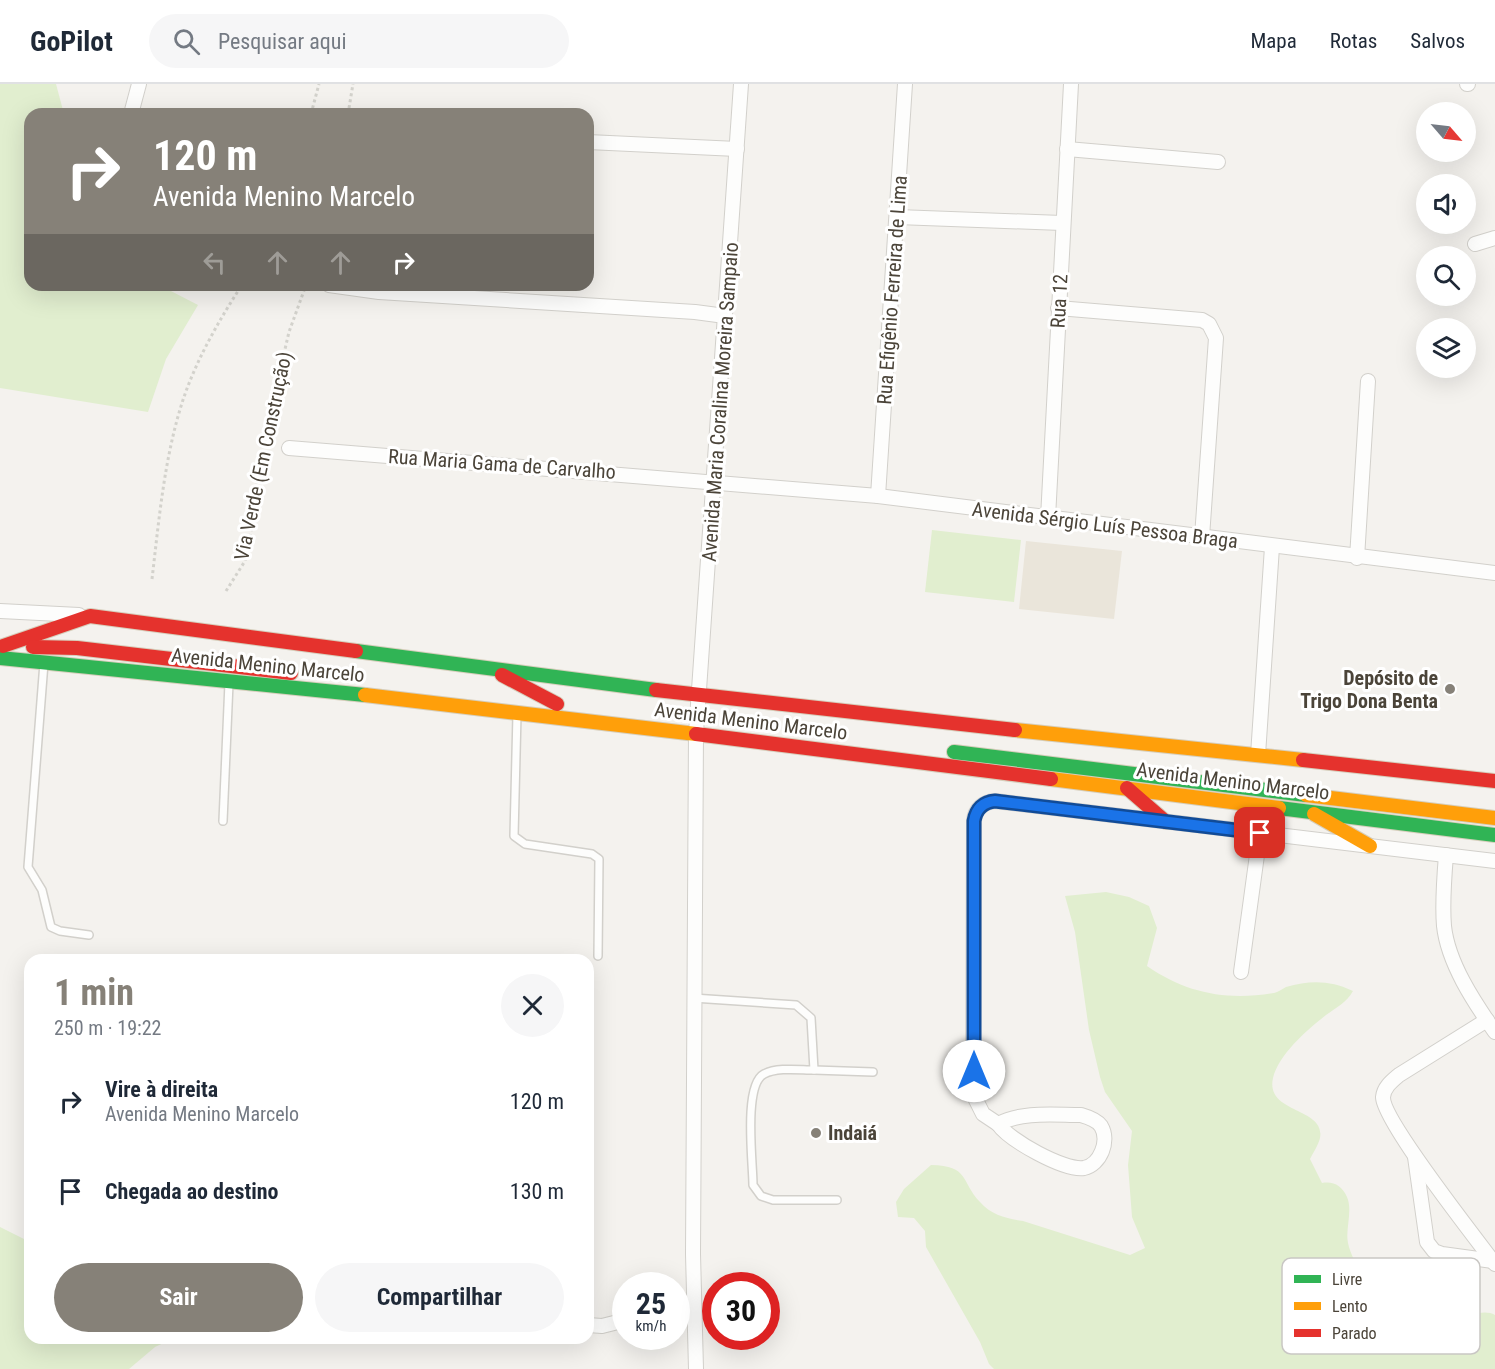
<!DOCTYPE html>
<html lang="pt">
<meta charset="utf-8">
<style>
:root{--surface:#fff;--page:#f6f6f7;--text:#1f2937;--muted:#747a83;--line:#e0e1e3;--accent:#868178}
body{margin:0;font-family:"Roboto Condensed",sans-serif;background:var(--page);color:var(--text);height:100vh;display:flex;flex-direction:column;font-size:22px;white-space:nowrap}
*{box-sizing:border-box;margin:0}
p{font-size:20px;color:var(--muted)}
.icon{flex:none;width:33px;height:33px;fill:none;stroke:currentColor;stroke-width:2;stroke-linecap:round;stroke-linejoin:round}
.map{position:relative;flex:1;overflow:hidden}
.sheet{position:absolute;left:24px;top:870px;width:570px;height:390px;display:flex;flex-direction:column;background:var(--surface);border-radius:18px;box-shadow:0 6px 24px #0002}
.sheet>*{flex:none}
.top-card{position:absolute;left:24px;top:24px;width:570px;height:183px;border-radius:18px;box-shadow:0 6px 24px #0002;background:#868178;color:#fff;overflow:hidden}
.needle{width:39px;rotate:118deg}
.tools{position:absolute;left:1416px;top:18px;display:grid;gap:12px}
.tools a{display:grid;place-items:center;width:60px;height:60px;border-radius:50%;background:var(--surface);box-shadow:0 6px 24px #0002;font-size:30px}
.speed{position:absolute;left:612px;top:1188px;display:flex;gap:12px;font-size:30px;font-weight:700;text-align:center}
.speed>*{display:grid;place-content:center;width:78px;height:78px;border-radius:50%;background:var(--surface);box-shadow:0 6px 24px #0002;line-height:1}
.speed small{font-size:15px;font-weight:400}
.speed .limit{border:9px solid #d22;background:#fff;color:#111}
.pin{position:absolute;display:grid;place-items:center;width:51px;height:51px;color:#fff;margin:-26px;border-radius:12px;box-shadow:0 3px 9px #0006}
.me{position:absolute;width:66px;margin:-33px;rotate:0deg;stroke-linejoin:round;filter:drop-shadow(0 0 4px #0008)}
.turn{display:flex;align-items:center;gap:21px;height:126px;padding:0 30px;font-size:27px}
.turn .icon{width:78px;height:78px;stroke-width:2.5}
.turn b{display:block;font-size:42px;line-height:51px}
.lanes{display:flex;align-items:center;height:57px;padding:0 30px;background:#0003;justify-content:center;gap:30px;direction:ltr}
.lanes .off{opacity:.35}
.round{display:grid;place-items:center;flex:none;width:63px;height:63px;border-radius:32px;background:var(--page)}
.overview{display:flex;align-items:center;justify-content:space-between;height:102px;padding:0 30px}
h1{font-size:36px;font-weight:700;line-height:45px;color:var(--accent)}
.action{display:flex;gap:12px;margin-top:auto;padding:12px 30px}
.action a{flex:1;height:69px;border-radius:36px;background:var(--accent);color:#fff;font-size:24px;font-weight:700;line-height:69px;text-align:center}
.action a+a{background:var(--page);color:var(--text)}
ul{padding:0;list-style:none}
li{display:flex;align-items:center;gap:18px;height:90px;padding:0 30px}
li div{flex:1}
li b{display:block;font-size:22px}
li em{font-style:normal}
header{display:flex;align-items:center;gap:36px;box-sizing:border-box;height:84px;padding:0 30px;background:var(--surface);border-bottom:2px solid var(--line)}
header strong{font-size:28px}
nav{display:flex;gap:33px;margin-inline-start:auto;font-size:21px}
.search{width:420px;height:54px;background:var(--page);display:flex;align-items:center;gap:15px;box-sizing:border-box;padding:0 21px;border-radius:33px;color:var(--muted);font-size:22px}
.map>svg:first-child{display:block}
</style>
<header>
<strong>GoPilot</strong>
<div class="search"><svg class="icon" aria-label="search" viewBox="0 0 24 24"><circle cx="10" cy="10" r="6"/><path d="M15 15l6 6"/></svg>Pesquisar aqui</div>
<nav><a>Mapa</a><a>Rotas</a><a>Salvos</a></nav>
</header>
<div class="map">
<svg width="1495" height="1285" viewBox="0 0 1495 1285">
<rect width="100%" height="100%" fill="#f4f2ee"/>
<polygon fill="#eae5da" points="1026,457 1122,467 1114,535 1019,525"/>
<g fill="#e1eecf">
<polygon points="0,0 56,0 64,30 30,30 30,201 153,201 169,206 198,221 166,275 148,328 0,304"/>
<polygon points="932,446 1021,456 1014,518 925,508"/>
<path d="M1106,808L1129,813L1149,822L1157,844L1147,882C1186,909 1226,917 1274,909C1278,908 1282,905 1286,903C1310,896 1330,896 1353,907C1346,919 1337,923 1326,931C1307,946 1279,970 1273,994C1265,1030 1326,1023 1320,1054C1318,1062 1313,1069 1310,1075L1322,1099C1334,1097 1342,1102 1347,1113C1353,1127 1345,1145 1348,1159C1352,1178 1365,1192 1373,1208C1378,1217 1382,1228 1388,1237C1423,1285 1465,1215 1495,1231V1285H994L989,1280L980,1258L926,1163L925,1147L914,1134L898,1133L896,1118L904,1105L931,1081C970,1082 960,1097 980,1118C991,1131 1008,1135 1023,1137L1130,1171L1145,1164L1132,1133L1128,1081L1132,1047L1105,1008L1100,993L1089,946L1075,848L1065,812Z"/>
<polygon points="0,1143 24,1155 30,1152 30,1254 174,1254 155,1263 129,1285 0,1285"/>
</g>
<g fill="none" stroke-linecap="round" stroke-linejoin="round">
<defs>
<g id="lane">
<polyline points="44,579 28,783 42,806 51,843 60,847 89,851"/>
<polyline points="517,630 514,752 525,760 592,770 599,775 598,872"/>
<polyline points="223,737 229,599"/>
<path d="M693,914L796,921L811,934L814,986C799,986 778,983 764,990C743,1001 753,1079 753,1101L761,1112L773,1116H837"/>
<polyline points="814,986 873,988"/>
</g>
<g id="street">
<polyline points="1467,0 1468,0"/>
<polyline points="131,30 139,0"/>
<polyline points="588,58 737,65"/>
<polyline points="1067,65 1218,78"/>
<polyline points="897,133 1062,139"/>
<polyline points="1475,160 1495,154"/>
<polyline points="329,201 379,208 695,228 725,232"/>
<polyline points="1058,224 1202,236 1209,240 1216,254 1202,453"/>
<polyline points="289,364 878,412 1495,489"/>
<polyline points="878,412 905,0"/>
<polyline points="1048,434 1071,0"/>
<polyline points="1357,474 1368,297"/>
<polyline points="0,527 79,531"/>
<polyline points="1258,671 1272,463"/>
<path d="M1446,771C1444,795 1442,819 1444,842C1448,879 1474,918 1495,948"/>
<polyline points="1241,888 1260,749"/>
<path d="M1487,936L1399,991C1392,997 1384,1003 1383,1013C1382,1035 1476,1155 1495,1180"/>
<path d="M1081,1031C1088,1033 1097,1036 1101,1042C1110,1057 1100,1081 1084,1084C1064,1087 1009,1056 998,1040C1023,1027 1054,1031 1081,1031Z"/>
<path d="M998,1040L983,1030L973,1010L974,737C975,725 983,718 995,717L1495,777"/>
<polyline points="1415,1073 1427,1158 1434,1167 1442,1170 1493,1177"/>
<polyline points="676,1223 693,1219"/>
<polyline points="588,1241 602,1242 626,1236"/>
<polyline points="696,1285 693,1170 696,649 741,0"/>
</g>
<g id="fast">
<polyline points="356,567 656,606"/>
<polyline points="0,574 365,611"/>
<polyline points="954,668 1306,711"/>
<polyline points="1279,724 1495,751"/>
</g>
<g id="slow">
<polyline points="365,611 696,650"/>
<polyline points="1015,646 1303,676"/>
<polyline points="1051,695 1279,724"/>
<polyline points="1306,711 1495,734"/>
<polyline points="1314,730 1370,762"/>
</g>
<g id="jam">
<polyline points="3,562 90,532 356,567"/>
<polyline points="33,563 77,564 291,589"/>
<polyline points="502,591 557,620"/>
<polyline points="656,606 1015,646"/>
<polyline points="696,650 1051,695"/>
<polyline points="1303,676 1495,697"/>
<polyline points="1127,704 1166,738"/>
</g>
</defs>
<use href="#lane" stroke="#d2d0cb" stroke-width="10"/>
<use href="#street" stroke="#d2d0cb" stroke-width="16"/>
<use href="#fast" stroke="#d6cebb" stroke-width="16"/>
<use href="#slow" stroke="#d6cebb" stroke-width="16"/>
<use href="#jam" stroke="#d6cebb" stroke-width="16"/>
<g stroke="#d3d2cc" stroke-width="3" stroke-dasharray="3 3" stroke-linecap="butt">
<polyline points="311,30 319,0"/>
<polyline points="348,30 353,0"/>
<path d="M152,495C159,436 164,376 182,319C195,278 219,236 242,201"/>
<polyline points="226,507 245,477 252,442 260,372 289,248 306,201"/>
</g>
<use href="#lane" stroke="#fdfdfc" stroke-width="7"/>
<use href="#street" stroke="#fdfdfc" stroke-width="14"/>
<use href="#fast" stroke="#30b455" stroke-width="14"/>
<use href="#slow" stroke="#ff9f0a" stroke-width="14"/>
<use href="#jam" stroke="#e5322d" stroke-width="14"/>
</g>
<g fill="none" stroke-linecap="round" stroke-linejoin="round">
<defs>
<path id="route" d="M974,987V737C976,725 983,718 995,717L1260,749"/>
</defs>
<use href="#route" stroke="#114b97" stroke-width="15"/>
<use href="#route" stroke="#1a73e8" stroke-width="10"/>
</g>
<g fill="#868178" stroke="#fff" stroke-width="2">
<circle cx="1450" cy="605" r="6"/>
<circle cx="816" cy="1049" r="6"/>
</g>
<g text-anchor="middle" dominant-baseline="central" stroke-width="6" stroke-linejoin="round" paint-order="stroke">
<g font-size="20" fill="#4b4439" stroke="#fff">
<text transform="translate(892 206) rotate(-86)">Rua Efigênio Ferreira de Lima</text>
<text transform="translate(1059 217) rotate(-87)">Rua 12</text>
<text transform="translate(720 318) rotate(-86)">Avenida Maria Coralina Moreira Sampaio</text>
<text transform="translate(263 372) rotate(-78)">Via Verde (Em Construção)</text>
<text transform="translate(502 380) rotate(4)">Rua Maria Gama de Carvalho</text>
<text transform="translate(1105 441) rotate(7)">Avenida Sérgio Luís Pessoa Braga</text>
<text transform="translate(268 581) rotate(6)">Avenida Menino Marcelo</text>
<text transform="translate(751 637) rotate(7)">Avenida Menino Marcelo</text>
<text transform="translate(1233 697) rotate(7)">Avenida Menino Marcelo</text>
</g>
<g font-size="20" font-weight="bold" fill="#4b4439" stroke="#fff" text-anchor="end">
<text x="1438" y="594">Depósito de<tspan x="1438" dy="23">Trigo Dona Benta</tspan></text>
<text x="828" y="1049" text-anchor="start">Indaiá</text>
</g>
</g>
<rect x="1282" y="1174" width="198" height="96" rx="9" fill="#fff" stroke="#c9c7c4" stroke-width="1.5"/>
<rect x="1294" y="1191" width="27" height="8" fill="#30b455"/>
<rect x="1294" y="1218" width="27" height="8" fill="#ff9f0a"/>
<rect x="1294" y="1245" width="27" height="8" fill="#e5322d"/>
<g font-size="16" fill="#4b4439">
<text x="1332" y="1201">Livre</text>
<text x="1332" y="1228">Lento</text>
<text x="1332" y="1255">Parado</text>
</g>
</svg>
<div class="tools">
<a><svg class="needle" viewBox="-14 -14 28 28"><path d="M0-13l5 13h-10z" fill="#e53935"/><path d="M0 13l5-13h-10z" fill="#747a83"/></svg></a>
<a><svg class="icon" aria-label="sound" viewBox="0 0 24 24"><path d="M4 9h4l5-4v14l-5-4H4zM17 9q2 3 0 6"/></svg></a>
<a><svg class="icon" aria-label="search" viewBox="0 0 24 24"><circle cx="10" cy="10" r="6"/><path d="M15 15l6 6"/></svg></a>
<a><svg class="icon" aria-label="layers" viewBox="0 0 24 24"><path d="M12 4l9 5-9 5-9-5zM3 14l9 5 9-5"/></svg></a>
</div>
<div class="speed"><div>25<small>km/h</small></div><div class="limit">30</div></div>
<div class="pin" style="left:1260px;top:749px;background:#d93025"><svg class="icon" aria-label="arrive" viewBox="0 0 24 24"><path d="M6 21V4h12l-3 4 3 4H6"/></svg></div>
<svg class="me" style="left:974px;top:987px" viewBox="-20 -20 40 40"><circle r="19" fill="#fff"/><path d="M0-13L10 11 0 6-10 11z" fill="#1a73e8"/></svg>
<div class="top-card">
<div class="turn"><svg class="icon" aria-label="right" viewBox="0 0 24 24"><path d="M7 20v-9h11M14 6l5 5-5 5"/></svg><div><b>120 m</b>Avenida Menino Marcelo</div></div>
<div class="lanes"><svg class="icon off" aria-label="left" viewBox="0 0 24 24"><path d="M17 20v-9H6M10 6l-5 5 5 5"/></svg><svg class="icon off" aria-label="ahead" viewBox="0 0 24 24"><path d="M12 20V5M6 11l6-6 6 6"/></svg><svg class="icon off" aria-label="ahead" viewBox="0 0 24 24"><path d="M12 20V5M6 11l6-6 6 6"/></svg><svg class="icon" aria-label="right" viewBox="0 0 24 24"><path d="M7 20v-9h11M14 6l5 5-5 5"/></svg></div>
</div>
<section class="sheet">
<div class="overview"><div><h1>1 min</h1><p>250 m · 19:22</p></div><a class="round"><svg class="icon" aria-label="close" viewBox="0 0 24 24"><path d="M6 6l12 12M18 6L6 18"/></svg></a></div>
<ul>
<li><svg class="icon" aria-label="right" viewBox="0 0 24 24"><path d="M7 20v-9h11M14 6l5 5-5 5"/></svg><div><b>Vire à direita</b><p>Avenida Menino Marcelo</p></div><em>120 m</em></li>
<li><svg class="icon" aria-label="arrive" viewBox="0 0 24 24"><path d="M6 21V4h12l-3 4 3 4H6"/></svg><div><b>Chegada ao destino</b></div><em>130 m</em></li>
</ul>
<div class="action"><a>Sair</a><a>Compartilhar</a></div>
</section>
</div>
